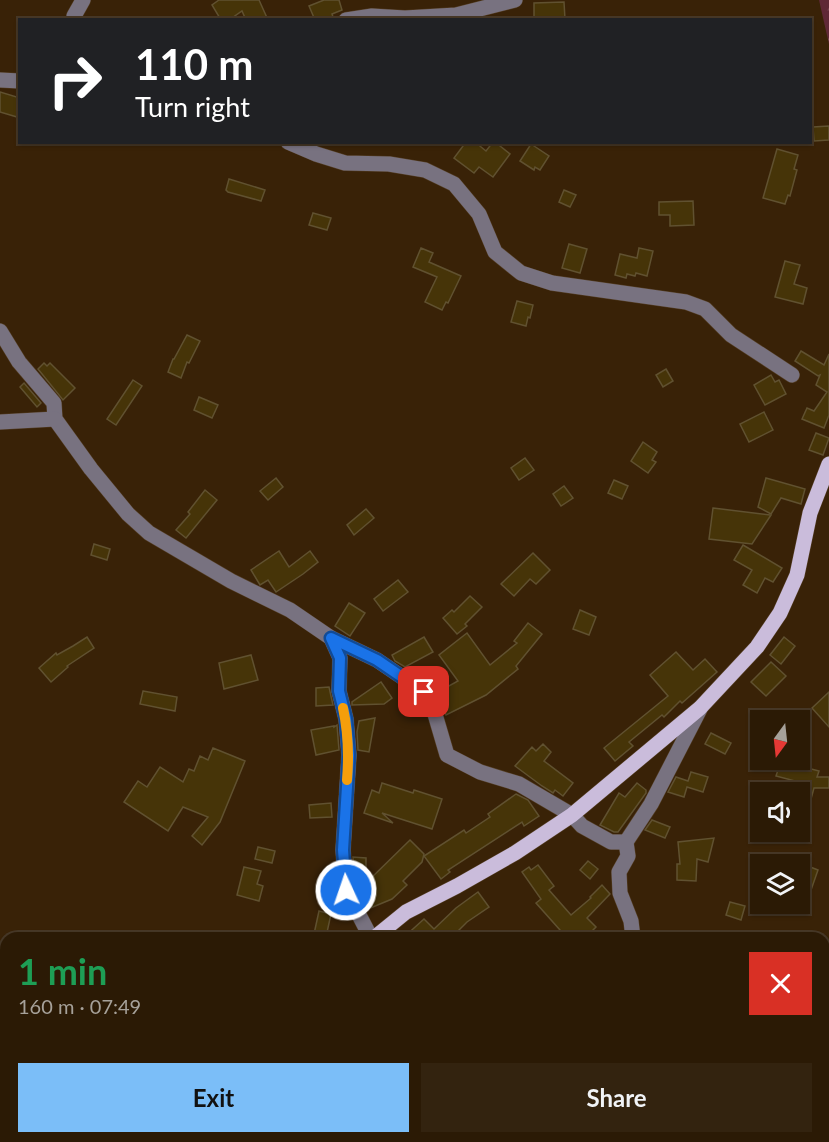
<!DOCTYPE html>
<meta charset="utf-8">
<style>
:root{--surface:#2b1a05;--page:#33230f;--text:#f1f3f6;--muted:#a6a19a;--line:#473827;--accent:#7bbef8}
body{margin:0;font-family:Lato,sans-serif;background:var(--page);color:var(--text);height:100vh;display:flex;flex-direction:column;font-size:22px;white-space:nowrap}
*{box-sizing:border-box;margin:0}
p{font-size:20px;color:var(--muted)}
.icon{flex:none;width:33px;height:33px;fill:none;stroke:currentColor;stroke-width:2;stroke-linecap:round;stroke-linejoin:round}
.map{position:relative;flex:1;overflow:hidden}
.details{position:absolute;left:0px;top:932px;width:830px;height:212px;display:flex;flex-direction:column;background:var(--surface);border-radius:18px 18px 0 0;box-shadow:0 2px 4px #0004,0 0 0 2px var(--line)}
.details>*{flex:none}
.hud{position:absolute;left:18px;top:18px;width:794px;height:126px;border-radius:0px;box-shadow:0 2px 4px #0004,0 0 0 2px var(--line);background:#202124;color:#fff;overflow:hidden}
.needle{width:39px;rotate:195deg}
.tools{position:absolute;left:750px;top:710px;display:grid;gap:12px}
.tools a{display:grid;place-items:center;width:60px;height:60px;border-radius:0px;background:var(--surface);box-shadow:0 2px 4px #0004,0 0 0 2px var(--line);font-size:30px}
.pin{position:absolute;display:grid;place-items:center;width:51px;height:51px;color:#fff;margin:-26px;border-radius:12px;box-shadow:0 3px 9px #0006}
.me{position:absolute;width:66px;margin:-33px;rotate:357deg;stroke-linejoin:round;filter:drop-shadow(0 0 4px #0008)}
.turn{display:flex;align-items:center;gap:21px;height:126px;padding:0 18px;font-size:27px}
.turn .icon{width:78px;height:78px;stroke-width:2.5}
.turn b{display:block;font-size:42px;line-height:51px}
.round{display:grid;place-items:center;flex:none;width:63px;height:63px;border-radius:0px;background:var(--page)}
.summary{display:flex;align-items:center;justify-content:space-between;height:102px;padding:0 18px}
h1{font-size:36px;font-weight:700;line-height:45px;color:#1e9e55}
.primary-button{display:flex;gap:12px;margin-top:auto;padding:12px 18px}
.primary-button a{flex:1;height:69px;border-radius:0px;background:var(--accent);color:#111;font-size:24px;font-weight:700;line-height:69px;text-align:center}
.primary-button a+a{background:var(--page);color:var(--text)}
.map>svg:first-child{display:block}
</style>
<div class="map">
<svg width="829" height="1142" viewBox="0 0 829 1142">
<defs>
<pattern id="forest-firs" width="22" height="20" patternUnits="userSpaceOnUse" patternTransform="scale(1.5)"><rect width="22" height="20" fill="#5f2836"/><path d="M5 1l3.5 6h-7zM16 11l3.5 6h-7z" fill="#764651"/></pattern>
</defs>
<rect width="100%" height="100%" fill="#392207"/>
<polygon fill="url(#forest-firs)" points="819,0 829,0 829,44"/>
<g fill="#463408" stroke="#605130" stroke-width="1.5">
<polygon points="219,0 259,0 268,20 246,20 242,11 229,20 221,20 212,5"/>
<polygon points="324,0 339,0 342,10 332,14 333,17 326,20 315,20 309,6"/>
<polygon points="564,2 565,19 534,20 534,3"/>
<polygon points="0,92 20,98 20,108 17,117 0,112"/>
<polygon points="829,126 829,140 814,141 813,127"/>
<polygon points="466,142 475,142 486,151 493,142 495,142 510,154 493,177 479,167 474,173 454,158"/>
<polygon points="531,144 549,156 540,170 535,167 534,170 520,161"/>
<polygon points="777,149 798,155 794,169 797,170 790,196 788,195 785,204 763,198"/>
<polygon points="229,179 265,190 261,201 228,192 226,190"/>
<polygon points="564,190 576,195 570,207 559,202"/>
<polygon points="693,201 694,225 670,226 670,215 659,215 659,202"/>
<polygon points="313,213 331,218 327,230 309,225"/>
<polygon points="569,244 587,249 580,273 562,268"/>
<polygon points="421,248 433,253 429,262 461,276 448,303 446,302 442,310 425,302 437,277 413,267"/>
<polygon points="639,248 653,251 647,276 636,273 635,276 627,274 626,278 615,275 620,254 637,258"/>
<polygon points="785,261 800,265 794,284 807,288 803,304 775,297"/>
<polygon points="517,301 533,305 530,318 528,317 526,326 511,322"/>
<polygon points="187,335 200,341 189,363 187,362 181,378 168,372 173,359 174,359"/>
<polygon points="801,351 824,365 829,354 829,415 824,428 802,419 807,408 814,411 827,392 816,385 820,375 818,376 795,361"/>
<polygon points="44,363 47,366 50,363 75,388 63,400 38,369"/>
<polygon points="666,369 673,381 663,387 656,375"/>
<polygon points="771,375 775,382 779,380 786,394 765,405 754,385"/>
<polygon points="133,380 142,386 116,425 107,419"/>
<polygon points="24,383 41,403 37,407 20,387"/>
<polygon points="199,397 218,405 212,418 194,410"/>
<polygon points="764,412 773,430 749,442 740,424"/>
<polygon points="816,433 829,438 823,455 809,450"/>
<polygon points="643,442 657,452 652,460 656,462 648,473 631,461"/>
<polygon points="525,458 534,470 519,480 511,468"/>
<polygon points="276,478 283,487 268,500 260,491"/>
<polygon points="766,478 805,489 801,504 781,498 771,514 758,507"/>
<polygon points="614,480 628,486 622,499 608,493"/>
<polygon points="564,486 573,498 561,506 553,494"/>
<polygon points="205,490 217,500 186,538 176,530 190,514 188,512"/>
<polygon points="713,508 771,515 752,544 709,539"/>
<polygon points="366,509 374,518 354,535 347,525"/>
<polygon points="94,544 110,549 107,560 91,555"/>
<polygon points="743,545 782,568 773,582 765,578 757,593 743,585 752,570 734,560"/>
<polygon points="279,551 289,567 310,551 318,562 303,574 276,592 268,580 260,585 251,570"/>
<polygon points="533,553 550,570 536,584 530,579 514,596 501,584"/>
<polygon points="398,580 408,592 383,611 374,599"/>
<polygon points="470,596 482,607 465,624 467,626 457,634 443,618 452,610 454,612"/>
<polygon points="349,603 365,613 350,636 335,626"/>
<polygon points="580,610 596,617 589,635 573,629"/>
<polygon points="528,623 542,634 516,666 518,669 486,695 446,715 441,701 436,693 458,681 439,655 467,633 490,665 517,643 514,641"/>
<polygon points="87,637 94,648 67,666 68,667 51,682 39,668 56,653 57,655 73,646"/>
<polygon points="424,637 433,652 405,667 395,661 392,655"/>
<polygon points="784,637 795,646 781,664 770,655"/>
<polygon points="676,652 693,670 705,659 717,672 682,703 680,701 664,717 662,715 629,742 633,746 615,761 604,748 668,696 650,675"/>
<polygon points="251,655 258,680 224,689 219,663"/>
<polygon points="771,662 786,676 766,696 751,682"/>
<polygon points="381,682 392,698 384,704 352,705 352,702"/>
<polygon points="329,687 333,705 316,706 316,688"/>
<polygon points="143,691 177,697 175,711 140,704"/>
<polygon points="829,692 829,727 812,708"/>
<polygon points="375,718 369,752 358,750 357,732 359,721"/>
<polygon points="337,725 339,750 316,755 311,730 334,726 334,727"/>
<polygon points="711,733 731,743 725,754 705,744"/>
<polygon points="543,744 551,752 544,761 573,783 563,796 555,790 553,793 542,786 515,766 532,747 536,751"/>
<polygon points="213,748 245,761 220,822 202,845 192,836 208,817 183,807 168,831 124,802 138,781 147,787 160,767 183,782 189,769 194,771 200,756 208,760"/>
<polygon points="781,761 819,771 817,777 829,777 829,788 814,788 803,828 800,827 800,792 797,792 799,782 776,776"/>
<polygon points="691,772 708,777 703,792 687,787 684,797 668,792 676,777 688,781"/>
<polygon points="382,783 413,793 414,790 442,799 432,829 382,813 393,823 364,813 372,790 379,793"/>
<polygon points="637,783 646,790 646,793 618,832 614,832 600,825 619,793 625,797"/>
<polygon points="516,794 528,800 539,816 524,826 522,822 448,870 450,872 441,879 424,856 464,830 466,833 490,817 488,814"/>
<polygon points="331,803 332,817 310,818 309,805"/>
<polygon points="652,820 670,827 665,838 645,830"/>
<polygon points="714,838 708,862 697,859 696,881 677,880 677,864 680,864 678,842"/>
<polygon points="410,840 424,854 422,862 403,881 407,885 392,899 368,909 355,881 353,857 366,858 366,883"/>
<polygon points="258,847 275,851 272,863 255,859"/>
<polygon points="588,861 598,869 590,879 580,870"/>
<polygon points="800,863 818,870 811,890 800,886"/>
<polygon points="538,865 554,886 549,890 571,915 591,898 590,897 602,885 610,894 587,918 596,927 585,938 552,938 560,930 536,903 541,899 522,872 529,867 531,870"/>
<polygon points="244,867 261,871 257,884 263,886 259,901 237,895"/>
<polygon points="478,892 489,907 467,922 451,938 403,938 424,919 434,929 456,908"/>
<polygon points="730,902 745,906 741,920 726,915"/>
<polygon points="319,911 331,914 326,937 314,934"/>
</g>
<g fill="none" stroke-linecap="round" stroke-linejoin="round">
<defs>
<g id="minor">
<polyline points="74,20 74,16 83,0"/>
<polyline points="346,20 372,16 405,18 456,15 515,0"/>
<polyline points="0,80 20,81"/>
<polyline points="288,142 316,154 345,163 389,164 425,170 454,184 479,214 495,252 521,273 552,283 686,302 705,309 731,335 792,375"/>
<polyline points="0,331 19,362 54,403 55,419 91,469 128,514 149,533 231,581 290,610 331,638 340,658 339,691 346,719 349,755 343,850 346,890 371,938"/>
<polyline points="0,422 55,419"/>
<polyline points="331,638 377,660 424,692 432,704 447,755 480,772 519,784 572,815 582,826 611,842 626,842"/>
<polyline points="633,938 631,921 620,893 619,872 628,856 626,842 651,804 700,709"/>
</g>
<g id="major">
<polyline points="374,938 406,912 457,886 515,853 572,815 700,708 757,647 780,613 797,575 810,513 829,464"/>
<polyline points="610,1137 620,1142"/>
</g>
</defs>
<use href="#minor" stroke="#543e25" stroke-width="16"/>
<use href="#major" stroke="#543e25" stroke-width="16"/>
<use href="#minor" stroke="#787280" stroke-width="15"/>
<use href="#major" stroke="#cabcdb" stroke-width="15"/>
</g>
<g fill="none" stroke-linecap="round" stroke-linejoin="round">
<defs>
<polyline id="route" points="346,890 343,850 349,755 346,719 339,691 340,658 331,638 377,660 424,692"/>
</defs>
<use href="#route" stroke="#114b97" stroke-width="15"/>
<use href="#route" stroke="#1a73e8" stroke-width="10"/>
<path stroke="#f59e0b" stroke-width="10" d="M343,708C348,731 349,756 347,780"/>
</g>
</svg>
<div class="tools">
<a><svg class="needle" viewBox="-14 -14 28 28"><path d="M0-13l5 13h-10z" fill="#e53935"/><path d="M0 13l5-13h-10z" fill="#a6a19a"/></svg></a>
<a><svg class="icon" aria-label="sound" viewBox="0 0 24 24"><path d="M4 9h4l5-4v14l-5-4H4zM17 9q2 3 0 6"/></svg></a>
<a><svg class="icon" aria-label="layers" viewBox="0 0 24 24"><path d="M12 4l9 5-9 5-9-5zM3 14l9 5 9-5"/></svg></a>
</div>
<div class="pin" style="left:424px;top:692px;background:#d93025"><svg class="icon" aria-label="arrive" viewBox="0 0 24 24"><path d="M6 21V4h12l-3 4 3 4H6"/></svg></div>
<svg class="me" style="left:346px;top:890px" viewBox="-20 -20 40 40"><circle r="17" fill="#1a73e8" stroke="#fff" stroke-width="3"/><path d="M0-11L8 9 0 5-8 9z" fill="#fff"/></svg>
<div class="hud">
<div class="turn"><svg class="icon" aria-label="right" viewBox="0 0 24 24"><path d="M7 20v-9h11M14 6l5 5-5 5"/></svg><div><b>110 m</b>Turn right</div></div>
</div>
<section class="details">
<div class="summary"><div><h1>1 min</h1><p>160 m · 07:49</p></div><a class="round" style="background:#d93025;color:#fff"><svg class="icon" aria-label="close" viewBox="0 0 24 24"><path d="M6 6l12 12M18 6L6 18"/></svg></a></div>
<div class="primary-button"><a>Exit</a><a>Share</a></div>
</section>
</div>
